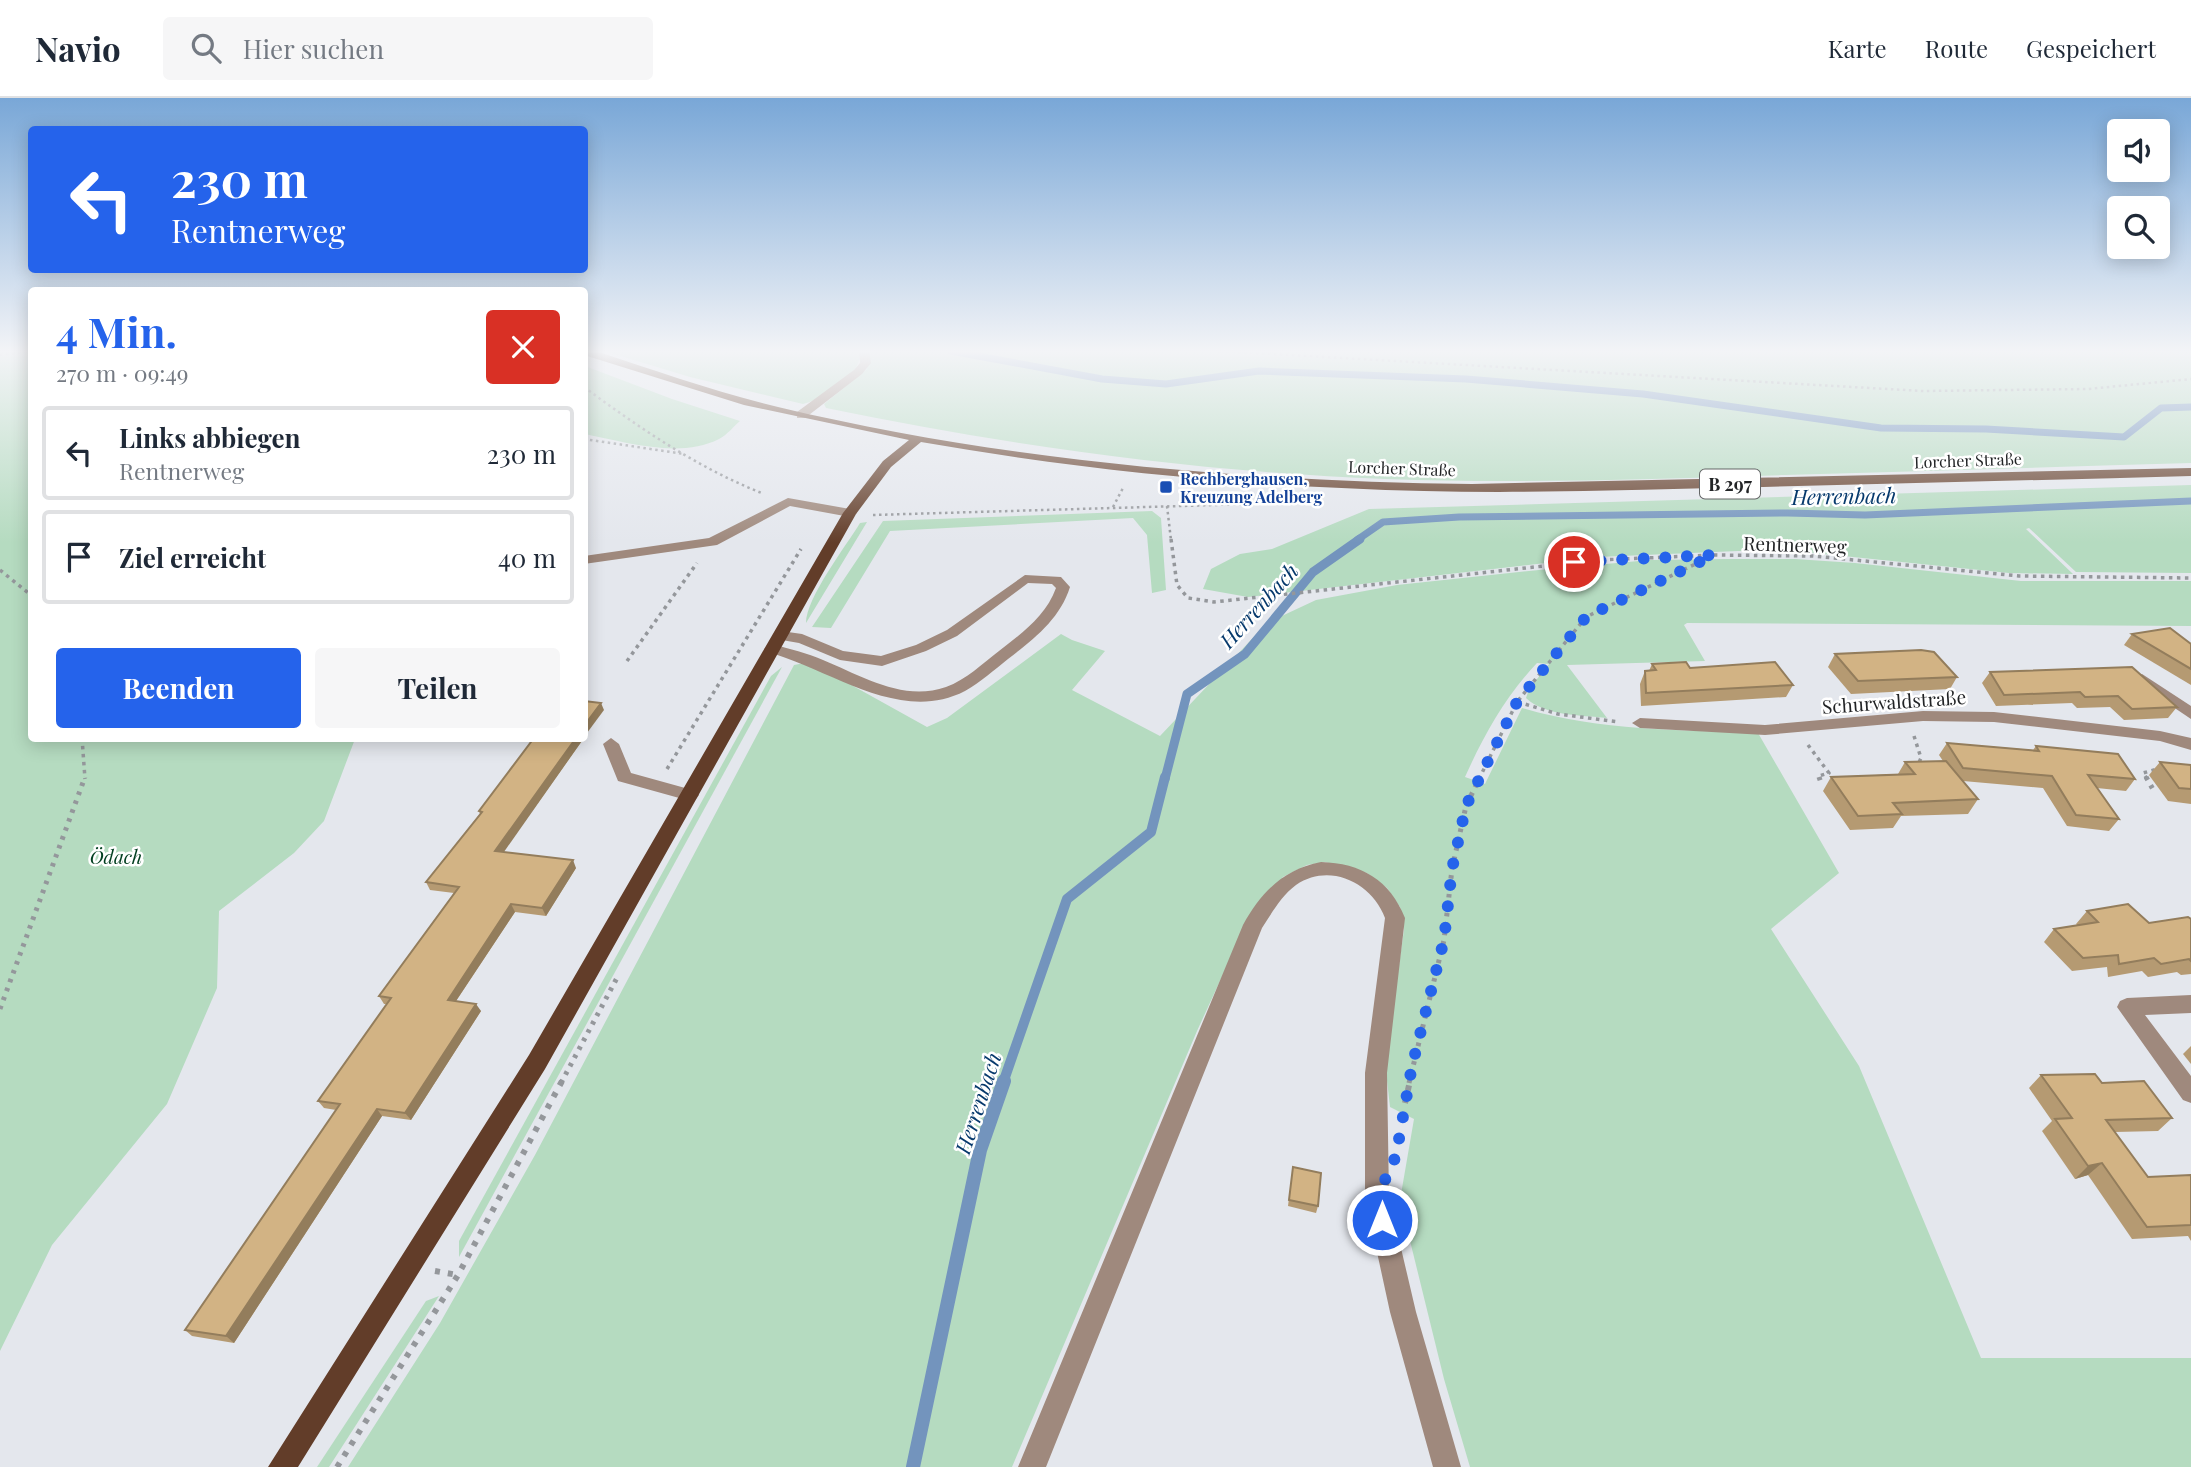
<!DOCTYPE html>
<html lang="de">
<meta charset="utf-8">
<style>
:root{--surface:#fff;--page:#f6f6f7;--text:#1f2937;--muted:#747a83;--line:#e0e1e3;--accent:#2563eb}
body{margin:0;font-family:"Playfair Display",serif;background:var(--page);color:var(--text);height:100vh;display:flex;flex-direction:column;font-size:26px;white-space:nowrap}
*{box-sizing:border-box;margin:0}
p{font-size:23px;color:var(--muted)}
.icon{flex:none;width:38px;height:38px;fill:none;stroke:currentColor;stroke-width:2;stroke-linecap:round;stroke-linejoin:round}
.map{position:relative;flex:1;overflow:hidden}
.sheet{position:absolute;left:28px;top:189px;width:560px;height:455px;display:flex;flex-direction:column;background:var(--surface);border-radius:7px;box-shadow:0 4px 18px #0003}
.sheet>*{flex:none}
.hud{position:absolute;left:28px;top:28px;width:560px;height:147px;border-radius:7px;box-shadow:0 4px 18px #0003;background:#2563eb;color:#fff;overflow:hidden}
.fabs{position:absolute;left:2107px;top:21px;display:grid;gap:14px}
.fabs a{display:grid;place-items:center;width:63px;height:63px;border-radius:7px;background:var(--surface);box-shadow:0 4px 18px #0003;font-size:35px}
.pin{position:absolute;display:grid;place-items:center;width:60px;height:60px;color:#fff;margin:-30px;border:4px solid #fff;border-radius:50%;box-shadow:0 2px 7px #0007}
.me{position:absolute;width:77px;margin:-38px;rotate:0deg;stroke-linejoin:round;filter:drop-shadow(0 0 5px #0008)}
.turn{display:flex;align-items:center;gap:24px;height:147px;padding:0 28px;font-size:32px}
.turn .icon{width:91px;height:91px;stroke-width:2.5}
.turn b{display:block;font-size:49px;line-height:60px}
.round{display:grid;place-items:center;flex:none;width:74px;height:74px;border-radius:7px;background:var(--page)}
.head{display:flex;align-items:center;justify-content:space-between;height:119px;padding:0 28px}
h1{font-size:42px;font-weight:700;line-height:52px;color:var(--accent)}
.primary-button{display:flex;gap:14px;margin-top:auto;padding:14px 28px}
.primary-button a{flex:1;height:80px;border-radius:7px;background:var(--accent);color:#fff;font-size:28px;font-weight:700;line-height:80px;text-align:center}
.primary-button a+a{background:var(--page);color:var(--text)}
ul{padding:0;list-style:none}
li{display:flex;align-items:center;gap:21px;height:94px;margin:0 14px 10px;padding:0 14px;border:4px solid var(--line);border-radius:7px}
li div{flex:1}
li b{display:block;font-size:26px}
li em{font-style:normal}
header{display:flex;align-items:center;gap:42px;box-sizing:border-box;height:98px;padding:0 35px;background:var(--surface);border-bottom:2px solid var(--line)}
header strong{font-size:33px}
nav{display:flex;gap:38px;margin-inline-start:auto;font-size:24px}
.search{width:490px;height:63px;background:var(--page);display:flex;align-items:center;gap:18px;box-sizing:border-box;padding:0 24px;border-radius:7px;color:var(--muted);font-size:26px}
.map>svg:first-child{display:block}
</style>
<header>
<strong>Navio</strong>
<div class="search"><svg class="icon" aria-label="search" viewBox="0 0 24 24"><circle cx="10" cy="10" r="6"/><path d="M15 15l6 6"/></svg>Hier suchen</div>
<nav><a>Karte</a><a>Route</a><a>Gespeichert</a></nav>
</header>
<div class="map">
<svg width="2191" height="1369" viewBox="0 0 2191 1369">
<rect width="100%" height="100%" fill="#e4e7ed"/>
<g fill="#b5dbc0">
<polygon points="0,253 31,253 32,640 355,641 324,723 294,755 219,813 217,890 167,1006 52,1147 0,1253"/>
<path d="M604,253H860C862,278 825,300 803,306L690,279Z"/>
<path d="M869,253H2191V365C2056,369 1920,373 1785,377C1652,381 1519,386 1386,381C1198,374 1010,348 826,310L824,306L867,271Z"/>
<path d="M585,268L672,301L740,323C734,328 727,337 719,341C680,361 625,344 585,336Z"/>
<polygon points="2191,387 2191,475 2076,474 2029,430 2026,431 2073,476 2009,475 1804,454 1738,453 1598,459 1248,499 1203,491 1211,471 1240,456 1272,451 1369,411"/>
<polygon points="1152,413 1161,420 1166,492 1152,495 1147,437 1133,420 890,433 831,530 812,529 883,423"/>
<path d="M867,424L806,525C806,500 846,448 860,425Z"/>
<path d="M1728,461H1795L1855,465L2021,483H2191V528L1687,525L1684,527L1705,563L1567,567L1607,620C1581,617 1545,618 1526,600L1529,591L1549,566L1537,565C1505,599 1484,637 1465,679L1485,686L1522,610C1598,633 1680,632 1758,635L1839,775L1771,831L1859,968L1981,1260H2191V1369H1470L1444,1281L1400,1102L1414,1021L1390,1009L1385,965L1404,832L1400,809L1387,790L1367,775L1325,764L1307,767L1283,779L1247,824L1197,933L1012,1369H348L440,1225L535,1057L794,567L810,564L927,629L947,620L1061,536L1072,542L1105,553L1072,592L1160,638L1267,525L1316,502L1397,487L1539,472L1650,462Z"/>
<polygon points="782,569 459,1159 459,1143 771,578"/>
<polygon points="439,1198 329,1369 317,1369 426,1203"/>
</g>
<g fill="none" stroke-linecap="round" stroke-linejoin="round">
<g stroke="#7394bd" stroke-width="7">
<polyline points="951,253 1102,281 1166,286 1259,273 1466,281 1643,296 1881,330 1986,331 2124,339 2161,310 2191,309"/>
<polyline points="1357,442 1383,424 1459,419 1788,415 1865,417 2191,403"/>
</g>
<polyline stroke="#7394bd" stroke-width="9" points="1165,681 1187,596 1245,556 1313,474 1360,441"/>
<polyline stroke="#7394bd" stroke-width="10" points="1003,985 1067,801 1151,734 1165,679"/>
<polyline stroke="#7394bd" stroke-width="14" points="913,1369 980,1052 1004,983"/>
<g stroke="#94979b" stroke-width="2.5" stroke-dasharray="2.5 3.5" stroke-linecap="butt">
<polyline points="1220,253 1923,293 2088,291 2191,281"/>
<polyline points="0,257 31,253"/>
<path d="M584,289C641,331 698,370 764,396"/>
<polyline points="584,341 684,356"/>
<polyline points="1167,408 1171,442"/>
<polyline points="1113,409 1124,388"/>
<polyline points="873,417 1284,405"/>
</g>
<g stroke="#94979b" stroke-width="3.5" stroke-dasharray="3.5 4.5" stroke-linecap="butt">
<polyline points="1171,441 1177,487 1188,500 1214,504 1599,462 1715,457 1813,458 2019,478 2191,480"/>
<polyline points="0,472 32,498"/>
<polyline points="627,563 697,465"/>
<polyline points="1518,604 1558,616 1619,624"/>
<polyline points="1914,638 1921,660 1917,669"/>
<polyline points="82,640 85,681"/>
<polyline points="1808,647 1829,675 1819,678 1820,681"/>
<polyline points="667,671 801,451"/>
<polyline points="1479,681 1517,604 1586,519 1710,459"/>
<polyline points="2147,681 2143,675 2157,671"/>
</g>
<g stroke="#94979b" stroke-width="5" stroke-dasharray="3.5 6" stroke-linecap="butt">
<polyline points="1819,679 1822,688"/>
<polyline points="2146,679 2155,695"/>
<polyline points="0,911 85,679"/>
<polyline points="561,985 618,878"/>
<polyline points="1409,985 1444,842 1452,771 1466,708 1480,679"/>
</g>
<g stroke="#94979b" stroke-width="6" stroke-dasharray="5 8" stroke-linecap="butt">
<polyline points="1405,1005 1410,983"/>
<polyline points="435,1173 458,1177"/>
<polyline points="337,1369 458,1177 562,983"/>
</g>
<g fill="#9f897d" fill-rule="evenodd">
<polygon points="859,253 869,253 871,265 862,276 805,320 797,320 797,314 854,272 860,265"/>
<polygon points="788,400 850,411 857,415 850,419 790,408 717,447 584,466 584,458 709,440"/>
<path d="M1025,477L1061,479L1070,489C1060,521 1034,541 1008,561C994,572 981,584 965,593C899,627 829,570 767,554L764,551L772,546C790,551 807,555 823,562C862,578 903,604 946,589C966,582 983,565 999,553C1022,535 1046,518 1056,490L1052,486L1028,485L957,538L926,553L882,568L840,562L799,545L776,541L773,538L781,533L802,536L843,553L881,558L916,547L947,532Z"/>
<polygon points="2142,576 2191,608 2191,621 2136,584 2134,581"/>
<polygon points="1923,613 1994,614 2160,633 2191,640 2191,652 2160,643 1994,624 1923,623 1765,637 1640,630 1632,625 1640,620 1765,627"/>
<polygon points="611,640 619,646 631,675 696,693 699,697 696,701 690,703 618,683 603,646"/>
<path d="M1321,764C1361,765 1390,782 1405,820L1387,975L1389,1099L1416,1214L1461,1369H1433L1390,1214L1365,1099V975L1385,820C1372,785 1330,764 1296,787C1281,798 1272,815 1262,830L1046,1369H1018L1243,827C1261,794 1284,771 1321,764Z"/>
<polygon points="2191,897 2191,915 2145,917 2191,978 2191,1005 2183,1002 2117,909 2120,903 2127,900"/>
</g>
<path fill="#623d29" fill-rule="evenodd" d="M584,253H596C656,273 716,294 778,309C1004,363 1241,383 1472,386L2191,370V378C2048,382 1905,385 1763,389C1650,391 1537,396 1424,393C1256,389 1087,373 921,344L891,369L856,416L545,971L298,1369H268L529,957L843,415L883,363L909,342L744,307L584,257Z"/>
</g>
<g fill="#b59a72">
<polygon points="2132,536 2191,546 2191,587 2124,547"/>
<polygon points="1835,556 1957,579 1950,591 1851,596 1828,569"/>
<polygon points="1652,566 1690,570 1793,587 1786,599 1641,608 1640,586 1645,573 1649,573"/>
<polygon points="1990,574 2177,609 2168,620 2124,622 2110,609 2077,610 2072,605 1996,608 1982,585"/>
<polygon points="584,640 503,754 576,770 546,818 515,814 456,903 481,913 411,1022 382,1018 234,1245 192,1238 185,1232 336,1012 324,1010 318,1003 387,906 384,906 379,898 454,795 430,792 426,784 480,716 479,713"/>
<polygon points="1947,645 2033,652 2036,648 2135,681 2126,693 2097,690 2119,721 2109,733 2067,728 2043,690 1963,683 1978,701 1968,716 1901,718 1893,730 1850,732 1823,693 1831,679 1898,676 1905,664 1943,663 1939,657"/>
<polygon points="2160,664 2191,667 2191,706 2168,703 2149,677"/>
<polygon points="2087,813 2149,825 2191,821 2191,876 2181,877 2177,874 2148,879 2142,873 2108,879 2107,869 2072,873 2044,844 2054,831 2077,827 2076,826"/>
<polygon points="2191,948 2191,966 2183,956"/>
<polygon points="2041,977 2102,985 2172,1020 2158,1033 2115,1034 2148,1079 2191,1077 2191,1143 2188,1138 2132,1141 2088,1077 2075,1081 2042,1033 2052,1023 2029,990"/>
<polygon points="1293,1069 1318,1108 1316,1115 1288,1108"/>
</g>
<g fill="#937d5c">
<polygon points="601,605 604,612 584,639 584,628"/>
<polygon points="576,640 584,640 499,761 495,753"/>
<polygon points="573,762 576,770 546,818 542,810"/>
<polygon points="511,806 515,814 452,909 448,902"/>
<polygon points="476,906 481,913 411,1022 405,1015"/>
<polygon points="377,1011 382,1018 234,1245 226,1238"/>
<polygon points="2102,1065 2088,1077 2075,1081 2088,1068"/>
</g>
<g fill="#d2b384" stroke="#937d5c" stroke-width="2">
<polygon points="2170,530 2191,546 2191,571 2132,536"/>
<polygon points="1921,552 1934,554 1957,579 1858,583 1835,556"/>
<polygon points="1686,564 1690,570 1775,564 1793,587 1646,595 1645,573 1656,572 1652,566"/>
<polygon points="2132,569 2177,609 2132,611 2118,598 2085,599 2080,594 2004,597 1990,574"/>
<polygon points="584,603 601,605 584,628"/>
<polygon points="534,640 576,640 495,753 573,762 542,810 511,806 448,902 476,906 405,1015 377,1011 226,1238 185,1232 340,1006 318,1003 391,900 379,898 459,789 426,784 482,714 479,713"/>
<polygon points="1947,645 2039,653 2036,648 2118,656 2135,681 2088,677 2119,721 2076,717 2052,678 1963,670"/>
<polygon points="1946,663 1978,701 1893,705 1902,716 1858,718 1831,679 1915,676 1905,664"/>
<polygon points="2160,664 2191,667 2191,691 2179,690"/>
<polygon points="2128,806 2149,825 2188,819 2191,821 2191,863 2189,861 2161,866 2154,860 2119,866 2118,857 2083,860 2054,831 2098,824 2087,813"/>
<polygon points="2095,976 2102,985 2144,983 2172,1020 2106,1022 2148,1079 2191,1077 2191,1127 2147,1129 2102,1065 2088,1068 2055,1021 2072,1020 2041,977"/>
<polygon points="1293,1069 1321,1075 1318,1108 1289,1102"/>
</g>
<linearGradient id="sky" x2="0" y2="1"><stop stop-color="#79a7d7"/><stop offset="0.57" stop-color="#f3f4f7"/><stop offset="1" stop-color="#f3f4f7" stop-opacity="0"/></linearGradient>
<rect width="2191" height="445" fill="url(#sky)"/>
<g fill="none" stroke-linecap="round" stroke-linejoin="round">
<polyline stroke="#2563eb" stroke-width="12" stroke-dasharray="0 21.6" points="1382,1122 1377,1099 1396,1058 1412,968 1444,842 1452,771 1466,708 1517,604 1586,519 1714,457 1574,464"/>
</g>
<rect fill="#1a4fb4" stroke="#fff" stroke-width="2.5" x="1159" y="382" width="14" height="14" rx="3.5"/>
<g text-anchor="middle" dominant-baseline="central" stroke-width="5" stroke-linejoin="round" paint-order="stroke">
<g font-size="16" fill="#222426" stroke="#fff">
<text transform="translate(1968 362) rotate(-2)">Lorcher Straße</text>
<text transform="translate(1402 370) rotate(2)">Lorcher Straße</text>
</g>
<g font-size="16" font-weight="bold" fill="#164399" stroke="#fff" text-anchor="start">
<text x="1180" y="380">Rechberghausen,<tspan x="1180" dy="18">Kreuzung Adelberg</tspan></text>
</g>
<rect fill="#fff" stroke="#646667" stroke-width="2" x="1700" y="371.5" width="60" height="29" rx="5"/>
<g font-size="18" font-weight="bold" fill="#222426">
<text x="1730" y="386">B 297</text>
</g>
<g font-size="19" fill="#222426" stroke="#fff">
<text transform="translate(1795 446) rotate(2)">Rentnerweg</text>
<text transform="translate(1894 603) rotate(-4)">Schurwaldstraße</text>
</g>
<g font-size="19" font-style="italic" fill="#003e1f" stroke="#fff">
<text x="116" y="758">Ödach</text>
</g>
<g font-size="21" font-style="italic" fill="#06396c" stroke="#fff">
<text transform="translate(1844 397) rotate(-1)">Herrenbach</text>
<text transform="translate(1258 507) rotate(-48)">Herrenbach</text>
<text transform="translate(977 1005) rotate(-72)">Herrenbach</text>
</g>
</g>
</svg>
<div class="fabs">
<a><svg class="icon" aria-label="sound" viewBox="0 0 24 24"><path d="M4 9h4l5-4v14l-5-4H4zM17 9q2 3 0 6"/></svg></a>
<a><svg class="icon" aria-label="search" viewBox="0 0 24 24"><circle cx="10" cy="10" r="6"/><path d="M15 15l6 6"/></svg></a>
</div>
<div class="pin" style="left:1574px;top:464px;background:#d93025"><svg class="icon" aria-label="arrive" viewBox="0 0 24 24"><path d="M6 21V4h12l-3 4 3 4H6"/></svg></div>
<svg class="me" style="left:1382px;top:1122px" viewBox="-20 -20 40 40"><circle r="17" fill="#2563eb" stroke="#fff" stroke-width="3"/><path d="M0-11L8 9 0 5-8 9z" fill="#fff"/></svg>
<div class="hud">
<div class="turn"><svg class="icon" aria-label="left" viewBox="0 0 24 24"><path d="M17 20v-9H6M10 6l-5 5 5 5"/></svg><div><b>230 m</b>Rentnerweg</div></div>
</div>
<section class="sheet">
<div class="head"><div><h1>4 Min.</h1><p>270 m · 09:49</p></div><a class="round" style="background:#d93025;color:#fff"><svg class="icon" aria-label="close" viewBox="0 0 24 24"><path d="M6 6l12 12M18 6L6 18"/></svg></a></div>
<ul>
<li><svg class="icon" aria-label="left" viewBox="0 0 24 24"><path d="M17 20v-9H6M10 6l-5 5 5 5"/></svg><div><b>Links abbiegen</b><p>Rentnerweg</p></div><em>230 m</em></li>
<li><svg class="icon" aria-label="arrive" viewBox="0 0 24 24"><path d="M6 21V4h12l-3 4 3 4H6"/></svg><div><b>Ziel erreicht</b></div><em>40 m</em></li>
</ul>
<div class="primary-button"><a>Beenden</a><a>Teilen</a></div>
</section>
</div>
